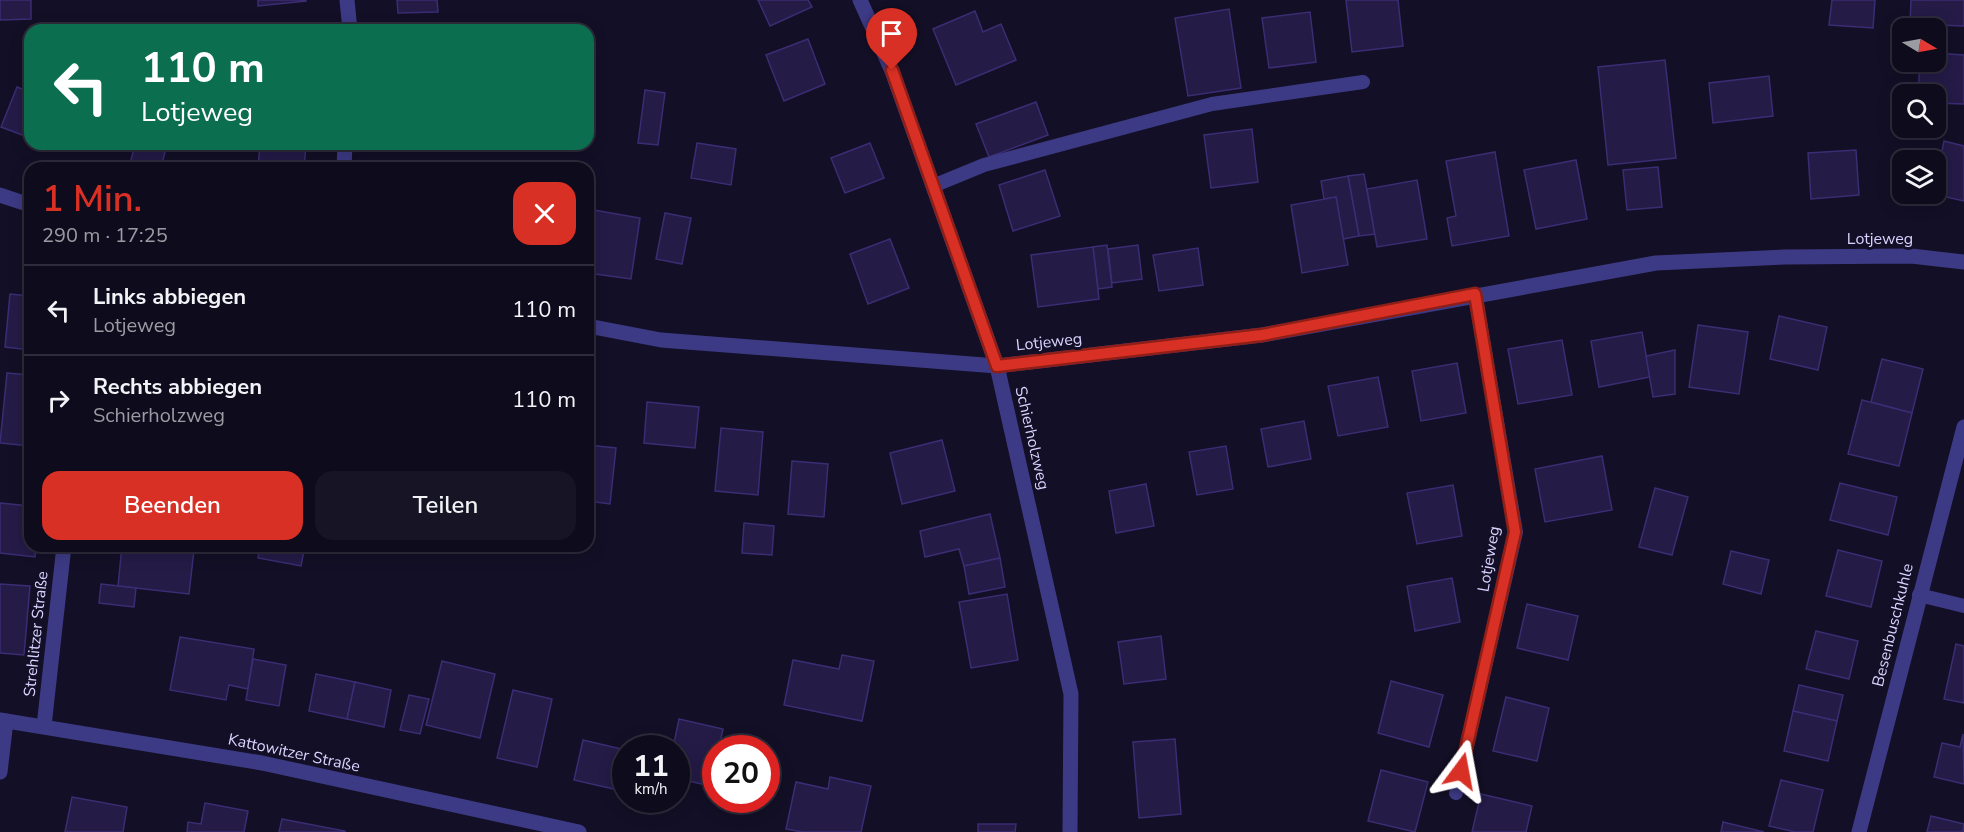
<!DOCTYPE html>
<html lang="de">
<meta charset="utf-8">
<style>
:root{--surface:#0e0b1c;--page:#171425;--text:#f1f3f6;--muted:#9b9ba3;--line:#2e2b3b;--accent:#d93025}
body{margin:0;font-family:"Nunito Sans",sans-serif;background:var(--page);color:var(--text);height:100vh;display:flex;flex-direction:column;font-size:22px;white-space:nowrap}
*{box-sizing:border-box;margin:0}
p{font-size:20px;color:var(--muted)}
.icon{flex:none;width:33px;height:33px;fill:none;stroke:currentColor;stroke-width:2;stroke-linecap:round;stroke-linejoin:round}
.map{position:relative;flex:1;overflow:hidden}
.sheet{position:absolute;left:24px;top:162px;width:570px;height:390px;display:flex;flex-direction:column;background:var(--surface);border-radius:18px;box-shadow:0 3px 15px #0003,0 0 0 2px var(--line)}
.sheet>*{flex:none}
.guide{position:absolute;left:24px;top:24px;width:570px;height:126px;border-radius:18px;box-shadow:0 3px 15px #0003,0 0 0 2px var(--line);background:#0b6e4f;color:#fff;overflow:hidden}
.needle{width:39px;rotate:100deg}
.buttons{position:absolute;left:1892px;top:18px;display:grid;gap:12px}
.buttons a{display:grid;place-items:center;width:54px;height:54px;border-radius:12px;background:var(--surface);box-shadow:0 3px 15px #0003,0 0 0 2px var(--line);font-size:30px}
.speed{position:absolute;left:612px;top:735px;display:flex;gap:12px;font-size:30px;font-weight:700;text-align:center}
.speed>*{display:grid;place-content:center;width:78px;height:78px;border-radius:50%;background:var(--surface);box-shadow:0 3px 15px #0003,0 0 0 2px var(--line);line-height:1}
.speed small{font-size:15px;font-weight:400}
.speed .limit{border:9px solid #d22;background:#fff;color:#111}
.pin{position:absolute;display:grid;place-items:center;width:51px;height:51px;color:#fff;margin:-62px -26px;border-radius:50% 50% 50% 0;rotate:-45deg;box-shadow:0 0 6px #0007}
.pin .icon{rotate:45deg}
.me{position:absolute;width:66px;margin:-33px;rotate:13deg;stroke-linejoin:round;filter:drop-shadow(0 0 4px #0008)}
.turn{display:flex;align-items:center;gap:21px;height:126px;padding:0 18px;font-size:27px}
.turn .icon{width:78px;height:78px;stroke-width:2.5}
.turn b{display:block;font-size:42px;line-height:51px}
.round{display:grid;place-items:center;flex:none;width:63px;height:63px;border-radius:18px;background:var(--page)}
.headline{display:flex;align-items:center;justify-content:space-between;height:102px;padding:0 18px}
h1{font-size:36px;font-weight:600;line-height:45px;color:var(--accent)}
.primary-button{display:flex;gap:12px;margin-top:auto;padding:12px 18px}
.primary-button a{flex:1;height:69px;border-radius:18px;background:var(--accent);color:#fff;font-size:24px;font-weight:600;line-height:69px;text-align:center}
.primary-button a+a{background:var(--page);color:var(--text)}
ul{padding:0;list-style:none}
li{display:flex;align-items:center;gap:18px;height:90px;padding:0 18px;border-top:2px solid var(--line)}
li div{flex:1}
li b{display:block;font-size:22px}
li em{font-style:normal}
.map>svg:first-child{display:block}
</style>
<div class="map">
<svg width="1964" height="832" viewBox="0 0 1964 832">
<rect width="100%" height="100%" fill="#130f26"/>
<g fill="#241b47" stroke="#3b2d73" stroke-width="1.5">
<polygon points="0,0 31,0 31,19 0,20"/>
<polygon points="258,0 306,0 306,1 258,6"/>
<polygon points="397,0 437,0 438,12 398,13"/>
<polygon points="758,0 808,0 812,7 770,26"/>
<polygon points="1346,0 1398,0 1403,46 1352,52"/>
<polygon points="1832,0 1875,0 1873,28 1829,25"/>
<polygon points="1911,0 1964,0 1964,26 1910,24"/>
<polygon points="1229,9 1241,88 1188,96 1175,18"/>
<polygon points="975,11 983,32 1001,24 1016,60 956,85 933,29"/>
<polygon points="1310,12 1316,62 1269,68 1262,18"/>
<polygon points="808,39 825,84 784,101 766,55"/>
<polygon points="1935,53 1964,55 1964,104 1935,103 1935,94 1918,94 1920,62 1935,62"/>
<polygon points="1665,60 1676,158 1608,165 1598,67"/>
<polygon points="1769,76 1773,116 1713,123 1709,83"/>
<polygon points="17,87 30,92 30,138 1,127"/>
<polygon points="645,90 665,93 658,145 638,143"/>
<polygon points="1036,102 1048,135 989,157 976,124"/>
<polygon points="1252,129 1258,182 1211,188 1204,135"/>
<polygon points="1944,141 1964,146 1964,201 1933,194"/>
<polygon points="697,143 736,149 731,185 691,178"/>
<polygon points="870,143 884,178 845,193 831,158"/>
<polygon points="46,144 68,144 65,151"/>
<polygon points="135,144 167,144 161,168 129,168"/>
<polygon points="260,144 306,144 304,168 258,168"/>
<polygon points="1856,150 1859,195 1811,199 1808,153"/>
<polygon points="1495,152 1509,236 1452,246 1447,218 1456,216 1446,161"/>
<polygon points="1576,160 1587,219 1536,229 1524,170"/>
<polygon points="1658,167 1662,207 1627,210 1623,170"/>
<polygon points="1045,170 1060,216 1013,231 999,185"/>
<polygon points="1364,174 1375,234 1359,236 1348,176"/>
<polygon points="1348,176 1359,236 1343,239 1336,197 1324,199 1321,181"/>
<polygon points="1417,180 1427,239 1377,247 1367,189"/>
<polygon points="1336,197 1348,265 1302,273 1291,205"/>
<polygon points="594,210 640,218 631,279 588,273"/>
<polygon points="665,213 691,218 682,264 656,259"/>
<polygon points="890,239 909,288 868,304 850,254"/>
<polygon points="1107,245 1112,287 1098,289 1093,247"/>
<polygon points="1138,245 1142,279 1112,283 1108,249"/>
<polygon points="1093,247 1099,299 1038,307 1031,255"/>
<polygon points="1198,248 1203,285 1159,291 1153,255"/>
<polygon points="10,294 30,296 30,350 5,347"/>
<polygon points="1779,316 1827,327 1818,370 1770,359"/>
<polygon points="1698,325 1748,332 1739,394 1689,387"/>
<polygon points="1642,332 1650,377 1599,387 1591,341"/>
<polygon points="1562,340 1572,395 1518,404 1508,349"/>
<polygon points="1675,350 1675,394 1653,397 1646,356"/>
<polygon points="1882,359 1923,369 1912,413 1871,402"/>
<polygon points="1457,363 1466,413 1421,421 1412,371"/>
<polygon points="7,373 30,375 30,446 0,443"/>
<polygon points="1378,377 1388,427 1338,436 1328,386"/>
<polygon points="1862,400 1912,413 1899,466 1848,454"/>
<polygon points="647,402 699,407 695,448 644,443"/>
<polygon points="1304,421 1311,459 1268,467 1261,429"/>
<polygon points="721,428 763,432 758,495 715,491"/>
<polygon points="942,440 955,491 902,504 890,453"/>
<polygon points="588,445 616,448 610,504 588,501"/>
<polygon points="1226,446 1233,489 1197,495 1189,452"/>
<polygon points="1602,456 1612,510 1545,522 1535,469"/>
<polygon points="792,461 828,464 824,517 788,514"/>
<polygon points="1840,483 1897,497 1888,535 1830,520"/>
<polygon points="1146,484 1154,526 1116,533 1109,491"/>
<polygon points="1453,485 1462,536 1417,544 1407,493"/>
<polygon points="1655,488 1688,497 1672,555 1639,547"/>
<polygon points="0,503 30,506 30,546 36,546 35,557 0,553"/>
<polygon points="990,514 1000,558 964,566 959,549 925,557 920,531"/>
<polygon points="744,523 774,526 772,555 742,553"/>
<polygon points="122,546 194,550 189,594 118,586"/>
<polygon points="260,546 305,546 301,566 258,558"/>
<polygon points="1838,550 1882,561 1871,607 1826,596"/>
<polygon points="1731,551 1769,560 1761,594 1723,584"/>
<polygon points="1000,558 1005,587 969,594 964,566"/>
<polygon points="1452,578 1460,622 1415,631 1407,586"/>
<polygon points="0,584 30,586 24,655 0,653"/>
<polygon points="101,584 136,588 134,607 99,603"/>
<polygon points="1007,594 1018,660 971,668 959,602"/>
<polygon points="1527,604 1578,616 1568,660 1517,648"/>
<polygon points="1816,631 1858,641 1849,679 1806,669"/>
<polygon points="1161,636 1166,679 1124,684 1118,642"/>
<polygon points="180,637 254,649 248,689 229,685 226,700 170,690"/>
<polygon points="1956,644 1964,646 1964,703 1944,699"/>
<polygon points="842,655 874,661 862,721 784,705 793,660 839,669"/>
<polygon points="253,659 286,665 279,706 246,700"/>
<polygon points="442,661 495,674 480,738 426,725"/>
<polygon points="316,674 355,682 347,719 309,711"/>
<polygon points="1391,681 1443,695 1429,747 1378,733"/>
<polygon points="355,682 391,690 384,727 347,719"/>
<polygon points="1799,685 1843,695 1837,721 1793,711"/>
<polygon points="513,690 552,699 537,767 497,758"/>
<polygon points="409,695 429,699 420,734 400,730"/>
<polygon points="1506,697 1549,708 1537,761 1493,751"/>
<polygon points="1793,711 1837,721 1828,761 1784,751"/>
<polygon points="679,719 723,729 719,748 716,748 710,786 676,778 676,748 673,748"/>
<polygon points="1963,734 1964,784 1934,777 1942,743 1960,747"/>
<polygon points="1175,739 1181,814 1139,818 1133,742"/>
<polygon points="583,740 626,750 618,790 574,780"/>
<polygon points="1381,770 1428,782 1415,832 1368,821"/>
<polygon points="830,777 871,786 861,832 802,832 786,829 796,782 828,789"/>
<polygon points="1781,780 1823,790 1813,832 1795,832 1769,826"/>
<polygon points="1481,794 1532,806 1526,832 1472,832"/>
<polygon points="72,797 127,807 123,832 65,832"/>
<polygon points="205,803 248,811 244,832 187,832 188,822 201,824"/>
<polygon points="1931,816 1964,824 1963,832 1927,832"/>
<polygon points="282,819 345,831 345,832 279,832"/>
<polygon points="1723,822 1764,832 1721,832"/>
<polygon points="978,824 1016,824 1015,832 978,832"/>
</g>
<g fill="none" stroke-linecap="round" stroke-linejoin="round">
<g stroke="#3d3a85" stroke-width="14">
<polyline points="933,186 984,165 1212,104 1363,82"/>
<polyline points="1919,595 1964,606"/>
<polyline points="1456,793 1516,532 1475,294"/>
</g>
<g stroke="#3d3a85" stroke-width="15">
<polyline points="347,0 350,30"/>
<polyline points="860,0 892,71 997,366 1071,694 1070,832"/>
<polyline points="344,168 345,144"/>
<polyline points="0,720 262,763 579,832"/>
<polyline points="44,726 64,546"/>
<polyline points="0,772 6,721"/>
<polyline points="1859,832 1964,427"/>
</g>
<g stroke="#3d3a85" stroke-width="15">
<polyline points="0,195 30,205"/>
<polyline points="588,326 661,340 997,366 1262,335 1656,263 1785,257 1911,256 1964,262"/>
</g>
</g>
<g fill="none" stroke-linecap="round" stroke-linejoin="round">
<defs>
<polyline id="route" points="892,70 997,366 1262,335 1475,294 1515,532 1461,771"/>
</defs>
<use href="#route" stroke="#8d1f18" stroke-width="15"/>
<use href="#route" stroke="#d93025" stroke-width="10"/>
</g>
<g text-anchor="middle" dominant-baseline="central" stroke-width="6" stroke-linejoin="round" paint-order="stroke">
<g font-size="16" fill="#d9d4ff" stroke="#130f26">
<text x="1880" y="239">Lotjeweg</text>
<text transform="translate(1049 342) rotate(-6)">Lotjeweg</text>
<text transform="translate(1032 438) rotate(77)">Schierholzweg</text>
<text transform="translate(1489 559) rotate(-80)">Lotjeweg</text>
<text transform="translate(1893 625) rotate(-76)">Besenbuschkuhle</text>
<text transform="translate(36 634) rotate(-84)">Strehlitzer Straße</text>
<text transform="translate(294 753) rotate(12)">Kattowitzer Straße</text>
</g>
</g>
</svg>
<div class="buttons">
<a><svg class="needle" viewBox="-14 -14 28 28"><path d="M0-13l5 13h-10z" fill="#e53935"/><path d="M0 13l5-13h-10z" fill="#9b9ba3"/></svg></a>
<a><svg class="icon" aria-label="search" viewBox="0 0 24 24"><circle cx="10" cy="10" r="6"/><path d="M15 15l6 6"/></svg></a>
<a><svg class="icon" aria-label="layers" viewBox="0 0 24 24"><path d="M12 4l9 5-9 5-9-5zM3 14l9 5 9-5"/></svg></a>
</div>
<div class="speed"><div>11<small>km/h</small></div><div class="limit">20</div></div>
<div class="pin" style="left:892px;top:70px;background:#d93025"><svg class="icon" aria-label="arrive" viewBox="0 0 24 24"><path d="M6 21V4h12l-3 4 3 4H6"/></svg></div>
<svg class="me" style="left:1461px;top:771px" viewBox="-20 -20 40 40"><path d="M0-17L14 15 0 8-14 15z" fill="#d93025" stroke="#fff" stroke-width="4"/></svg>
<div class="guide">
<div class="turn"><svg class="icon" aria-label="left" viewBox="0 0 24 24"><path d="M17 20v-9H6M10 6l-5 5 5 5"/></svg><div><b>110 m</b>Lotjeweg</div></div>
</div>
<section class="sheet">
<div class="headline"><div><h1>1 Min.</h1><p>290 m · 17:25</p></div><a class="round" style="background:#d93025;color:#fff"><svg class="icon" aria-label="close" viewBox="0 0 24 24"><path d="M6 6l12 12M18 6L6 18"/></svg></a></div>
<ul>
<li><svg class="icon" aria-label="left" viewBox="0 0 24 24"><path d="M17 20v-9H6M10 6l-5 5 5 5"/></svg><div><b>Links abbiegen</b><p>Lotjeweg</p></div><em>110 m</em></li>
<li><svg class="icon" aria-label="right" viewBox="0 0 24 24"><path d="M7 20v-9h11M14 6l5 5-5 5"/></svg><div><b>Rechts abbiegen</b><p>Schierholzweg</p></div><em>110 m</em></li>
</ul>
<div class="primary-button"><a>Beenden</a><a>Teilen</a></div>
</section>
</div>
